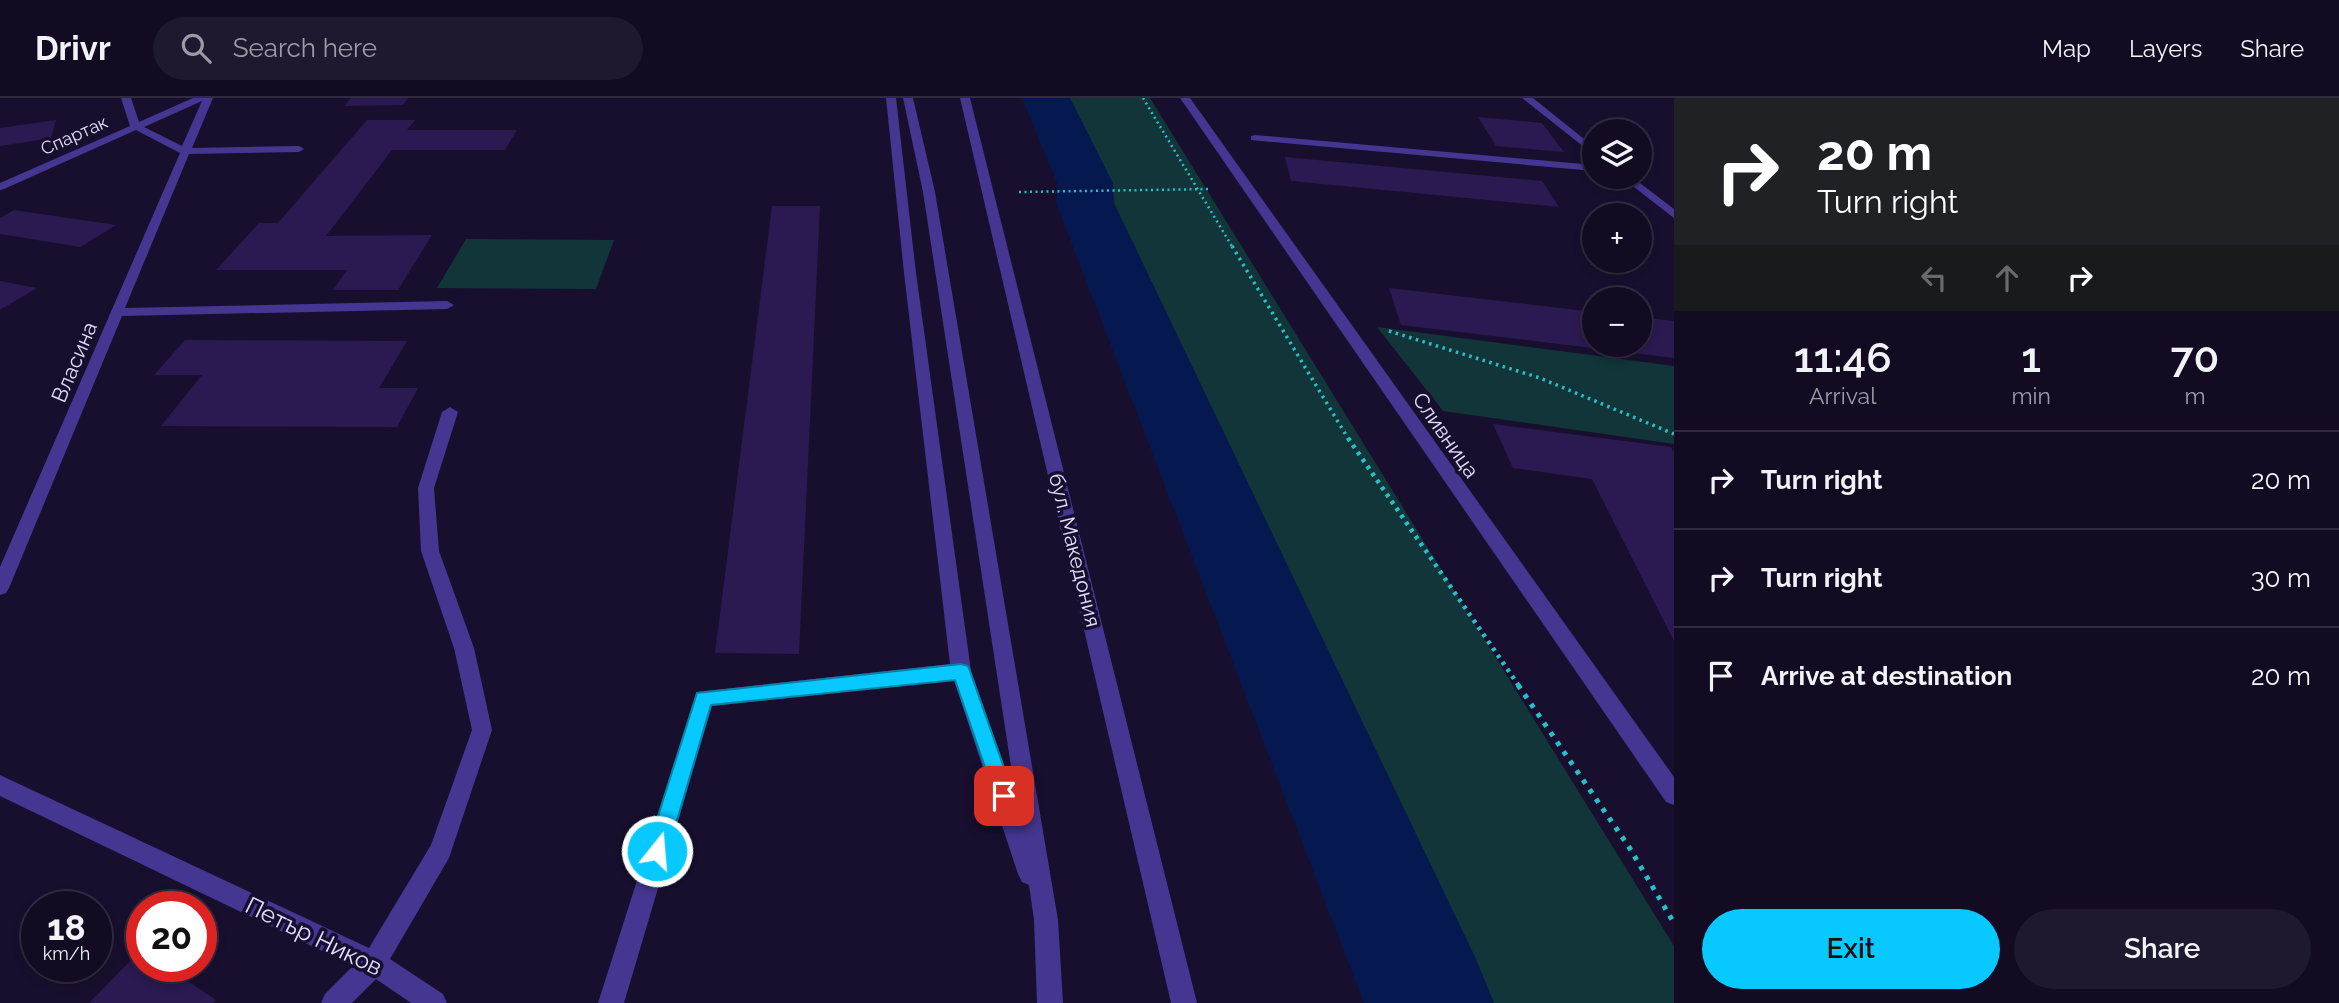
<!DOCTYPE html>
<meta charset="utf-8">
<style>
:root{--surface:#120b22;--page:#1f192f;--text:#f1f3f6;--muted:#9c9ba5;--line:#312b40;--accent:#08c9ff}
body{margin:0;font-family:Raleway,sans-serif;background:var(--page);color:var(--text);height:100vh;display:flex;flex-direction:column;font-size:26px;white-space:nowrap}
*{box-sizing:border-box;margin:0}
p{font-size:23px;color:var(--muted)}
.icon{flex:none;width:38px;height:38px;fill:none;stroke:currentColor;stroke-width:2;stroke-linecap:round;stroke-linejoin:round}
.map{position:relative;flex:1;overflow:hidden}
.panel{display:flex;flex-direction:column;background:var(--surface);width:665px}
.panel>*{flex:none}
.banner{background:#202124;color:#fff;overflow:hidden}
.tools{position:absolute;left:1582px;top:21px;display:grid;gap:14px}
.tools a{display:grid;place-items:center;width:70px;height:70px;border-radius:50%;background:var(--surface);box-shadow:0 4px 10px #0003,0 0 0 2px var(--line);font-size:35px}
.speed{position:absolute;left:21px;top:793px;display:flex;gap:14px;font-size:35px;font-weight:700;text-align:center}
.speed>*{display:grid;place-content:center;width:91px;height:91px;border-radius:50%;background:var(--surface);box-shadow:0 4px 10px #0003,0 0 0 2px var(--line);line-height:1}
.speed small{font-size:18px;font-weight:400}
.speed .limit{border:10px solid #d22;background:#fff;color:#111}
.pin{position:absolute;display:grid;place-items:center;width:60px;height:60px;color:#fff;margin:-30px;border-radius:14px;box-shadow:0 4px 10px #0006}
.me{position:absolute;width:77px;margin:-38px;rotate:17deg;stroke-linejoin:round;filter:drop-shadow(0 0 5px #0008)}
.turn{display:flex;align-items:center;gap:24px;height:147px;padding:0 28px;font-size:32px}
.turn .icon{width:91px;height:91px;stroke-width:2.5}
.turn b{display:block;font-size:49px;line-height:60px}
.lanes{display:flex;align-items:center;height:66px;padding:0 28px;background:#0003;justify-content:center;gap:35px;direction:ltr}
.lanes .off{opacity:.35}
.eta{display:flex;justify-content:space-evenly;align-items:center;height:119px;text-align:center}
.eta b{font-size:42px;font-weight:600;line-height:49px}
.primary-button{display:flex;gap:14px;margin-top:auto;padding:14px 28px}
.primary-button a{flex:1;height:80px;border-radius:42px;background:var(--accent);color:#111;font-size:28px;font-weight:600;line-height:80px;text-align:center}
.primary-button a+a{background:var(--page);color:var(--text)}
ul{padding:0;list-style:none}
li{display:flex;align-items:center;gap:21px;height:98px;padding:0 28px;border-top:2px solid var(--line)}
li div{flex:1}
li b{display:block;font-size:26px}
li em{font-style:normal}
header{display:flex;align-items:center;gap:42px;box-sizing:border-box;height:98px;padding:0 35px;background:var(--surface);border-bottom:2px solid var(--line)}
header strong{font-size:33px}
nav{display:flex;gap:38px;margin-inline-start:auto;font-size:24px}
.search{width:490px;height:63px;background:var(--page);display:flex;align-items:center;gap:18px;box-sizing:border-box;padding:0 24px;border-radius:38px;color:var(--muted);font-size:26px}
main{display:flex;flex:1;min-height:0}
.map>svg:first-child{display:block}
</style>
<header>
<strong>Drivr</strong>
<div class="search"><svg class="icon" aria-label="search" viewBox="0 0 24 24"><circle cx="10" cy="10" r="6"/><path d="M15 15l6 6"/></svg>Search here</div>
<nav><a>Map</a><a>Layers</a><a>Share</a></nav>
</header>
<main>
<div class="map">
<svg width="1674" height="905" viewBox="0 0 1674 905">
<rect width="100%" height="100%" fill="#180f2e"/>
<g fill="#113539">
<polygon points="1041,0 1150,0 1674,848 1674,905 1430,905"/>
<polygon points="466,141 614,142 596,191 437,190"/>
<polygon points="1377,229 1674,268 1674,346 1443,313"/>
</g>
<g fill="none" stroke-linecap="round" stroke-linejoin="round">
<polygon fill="#061850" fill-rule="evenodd" points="1022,0 1070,0 1113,85 1114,105 1475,859 1494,905 1364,905 1056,105 1057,85"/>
</g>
<g fill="#2b1951">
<polygon points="351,0 408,0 403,7 344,8"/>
<polygon points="1478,19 1542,25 1564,54 1496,48"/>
<polygon points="56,22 51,40 0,48 0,30"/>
<polygon points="367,22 415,22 407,32 517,32 505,52 392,52 326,138 432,137 398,192 333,192 347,172 216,172 259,125 278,125"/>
<polygon points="1285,59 1542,83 1559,109 1291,83"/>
<polygon points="772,108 820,108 799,556 715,555"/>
<polygon points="14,112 116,127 80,149 0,136 0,120"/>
<polygon points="0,183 37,190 0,212"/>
<polygon points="1389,190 1594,214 1594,247 1640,247 1640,219 1674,223 1674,260 1401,227"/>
<polygon points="185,242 407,243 379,290 418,290 397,329 161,328 202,277 154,277"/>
<polygon points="1493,326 1671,349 1674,354 1674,543 1592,381 1513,370"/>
<polygon points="142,851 142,868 165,868 216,902 213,905 89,905"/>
</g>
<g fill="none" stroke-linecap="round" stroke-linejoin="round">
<g stroke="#25c0ca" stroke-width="2.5" stroke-dasharray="2 3.5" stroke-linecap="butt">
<polyline points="1143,0 1233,150"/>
<polyline points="1019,94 1210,91"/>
</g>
<g stroke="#25c0ca" stroke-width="3.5" stroke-dasharray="2.5 4.5" stroke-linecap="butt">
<polyline points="1232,148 1349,342"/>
<polyline points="1389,233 1540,280 1674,336"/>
</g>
<polyline stroke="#25c0ca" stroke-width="4.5" stroke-dasharray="3.5 5" stroke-linecap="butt" points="1348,340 1519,588"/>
<polyline stroke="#25c0ca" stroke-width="5" stroke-dasharray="4.5 7" stroke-linecap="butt" points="1518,587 1629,749 1674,825"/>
<g fill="#443691" fill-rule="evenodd">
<path d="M121,0H131L139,24L193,0H213L192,50L299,48L304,51L299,54L189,56L125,210L447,203L454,207L447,211L122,218L9,490L6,495L0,497V469L180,55L136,32L4,91L0,92V85L130,28ZM202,3L182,48L144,29Z"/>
<polygon points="886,0 896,0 916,175 971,573 1016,701 923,94 903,0 913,0 935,94 1058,822 1063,905 1037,905 1034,822 1029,787 1022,784 1018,776 954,582 712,608 624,905 598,905 697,594 950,566 904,175"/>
<polygon points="960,0 970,0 1197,905 1171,905"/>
<polygon points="1180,0 1190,0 1674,679 1674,707 1666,704"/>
<polygon points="1522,0 1533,0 1594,49 1594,57"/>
<polygon points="1255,37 1594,67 1594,73 1251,42 1251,38"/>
<polygon points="1621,79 1632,79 1674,111 1674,120"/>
<polygon points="450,309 458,314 434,390 439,453 474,550 492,632 449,760 390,861 443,896 447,905 411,905 376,881 352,905 321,905 325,896 353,868 0,698 0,677 369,850 431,747 472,632 454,550 421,453 418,390 442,314"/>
</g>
</g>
<polygon fill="#08c9ff" stroke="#0583a6" stroke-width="2" points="961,566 968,568 970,573 1014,698 1011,704 1004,707 997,704 955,582 711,607 668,753 664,760 657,763 650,760 647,753 697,595"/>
<g text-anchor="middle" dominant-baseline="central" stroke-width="7" stroke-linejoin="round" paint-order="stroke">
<g font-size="18" fill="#e4dcff" stroke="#180f2e">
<text transform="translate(74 37) rotate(-24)">Спартак</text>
</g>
<g font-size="21" fill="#e4dcff" stroke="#180f2e">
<text transform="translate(74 264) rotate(-67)">Власина</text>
<text transform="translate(1446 337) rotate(55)">Сливница</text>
<text transform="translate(1075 452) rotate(76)">бул. Македония</text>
</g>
<g font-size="24" fill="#e4dcff" stroke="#180f2e">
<text transform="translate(314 838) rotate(26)">Петър Ников</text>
</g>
</g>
</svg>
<div class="tools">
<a><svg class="icon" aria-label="layers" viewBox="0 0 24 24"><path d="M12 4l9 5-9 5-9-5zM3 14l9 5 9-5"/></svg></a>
<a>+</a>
<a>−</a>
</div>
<div class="speed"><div>18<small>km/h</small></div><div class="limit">20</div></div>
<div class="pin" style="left:1004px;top:698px;background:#d93025"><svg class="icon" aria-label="arrive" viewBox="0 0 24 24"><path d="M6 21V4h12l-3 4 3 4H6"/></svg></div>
<svg class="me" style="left:657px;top:753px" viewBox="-20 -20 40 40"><circle r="17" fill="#08c9ff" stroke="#fff" stroke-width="3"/><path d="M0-11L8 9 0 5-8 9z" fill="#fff"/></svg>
</div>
<section class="panel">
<div class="banner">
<div class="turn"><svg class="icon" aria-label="right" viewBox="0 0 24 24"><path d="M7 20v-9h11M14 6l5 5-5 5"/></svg><div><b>20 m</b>Turn right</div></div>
<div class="lanes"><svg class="icon off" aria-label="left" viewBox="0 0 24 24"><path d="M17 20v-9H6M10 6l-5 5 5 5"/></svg><svg class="icon off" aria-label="ahead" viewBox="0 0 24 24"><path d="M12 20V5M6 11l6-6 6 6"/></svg><svg class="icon" aria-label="right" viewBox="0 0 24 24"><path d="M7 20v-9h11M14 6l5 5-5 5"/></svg></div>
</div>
<div class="eta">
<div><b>11:46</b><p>Arrival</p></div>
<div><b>1</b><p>min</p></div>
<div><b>70</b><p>m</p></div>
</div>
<ul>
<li><svg class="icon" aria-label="right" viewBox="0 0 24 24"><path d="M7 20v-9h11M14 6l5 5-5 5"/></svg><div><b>Turn right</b></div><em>20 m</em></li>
<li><svg class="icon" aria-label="right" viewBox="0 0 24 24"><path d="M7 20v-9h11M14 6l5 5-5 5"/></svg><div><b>Turn right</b></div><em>30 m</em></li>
<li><svg class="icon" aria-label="arrive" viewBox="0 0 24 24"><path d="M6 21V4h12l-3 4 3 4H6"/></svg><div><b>Arrive at destination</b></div><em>20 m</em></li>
</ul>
<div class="primary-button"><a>Exit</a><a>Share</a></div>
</section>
</main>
